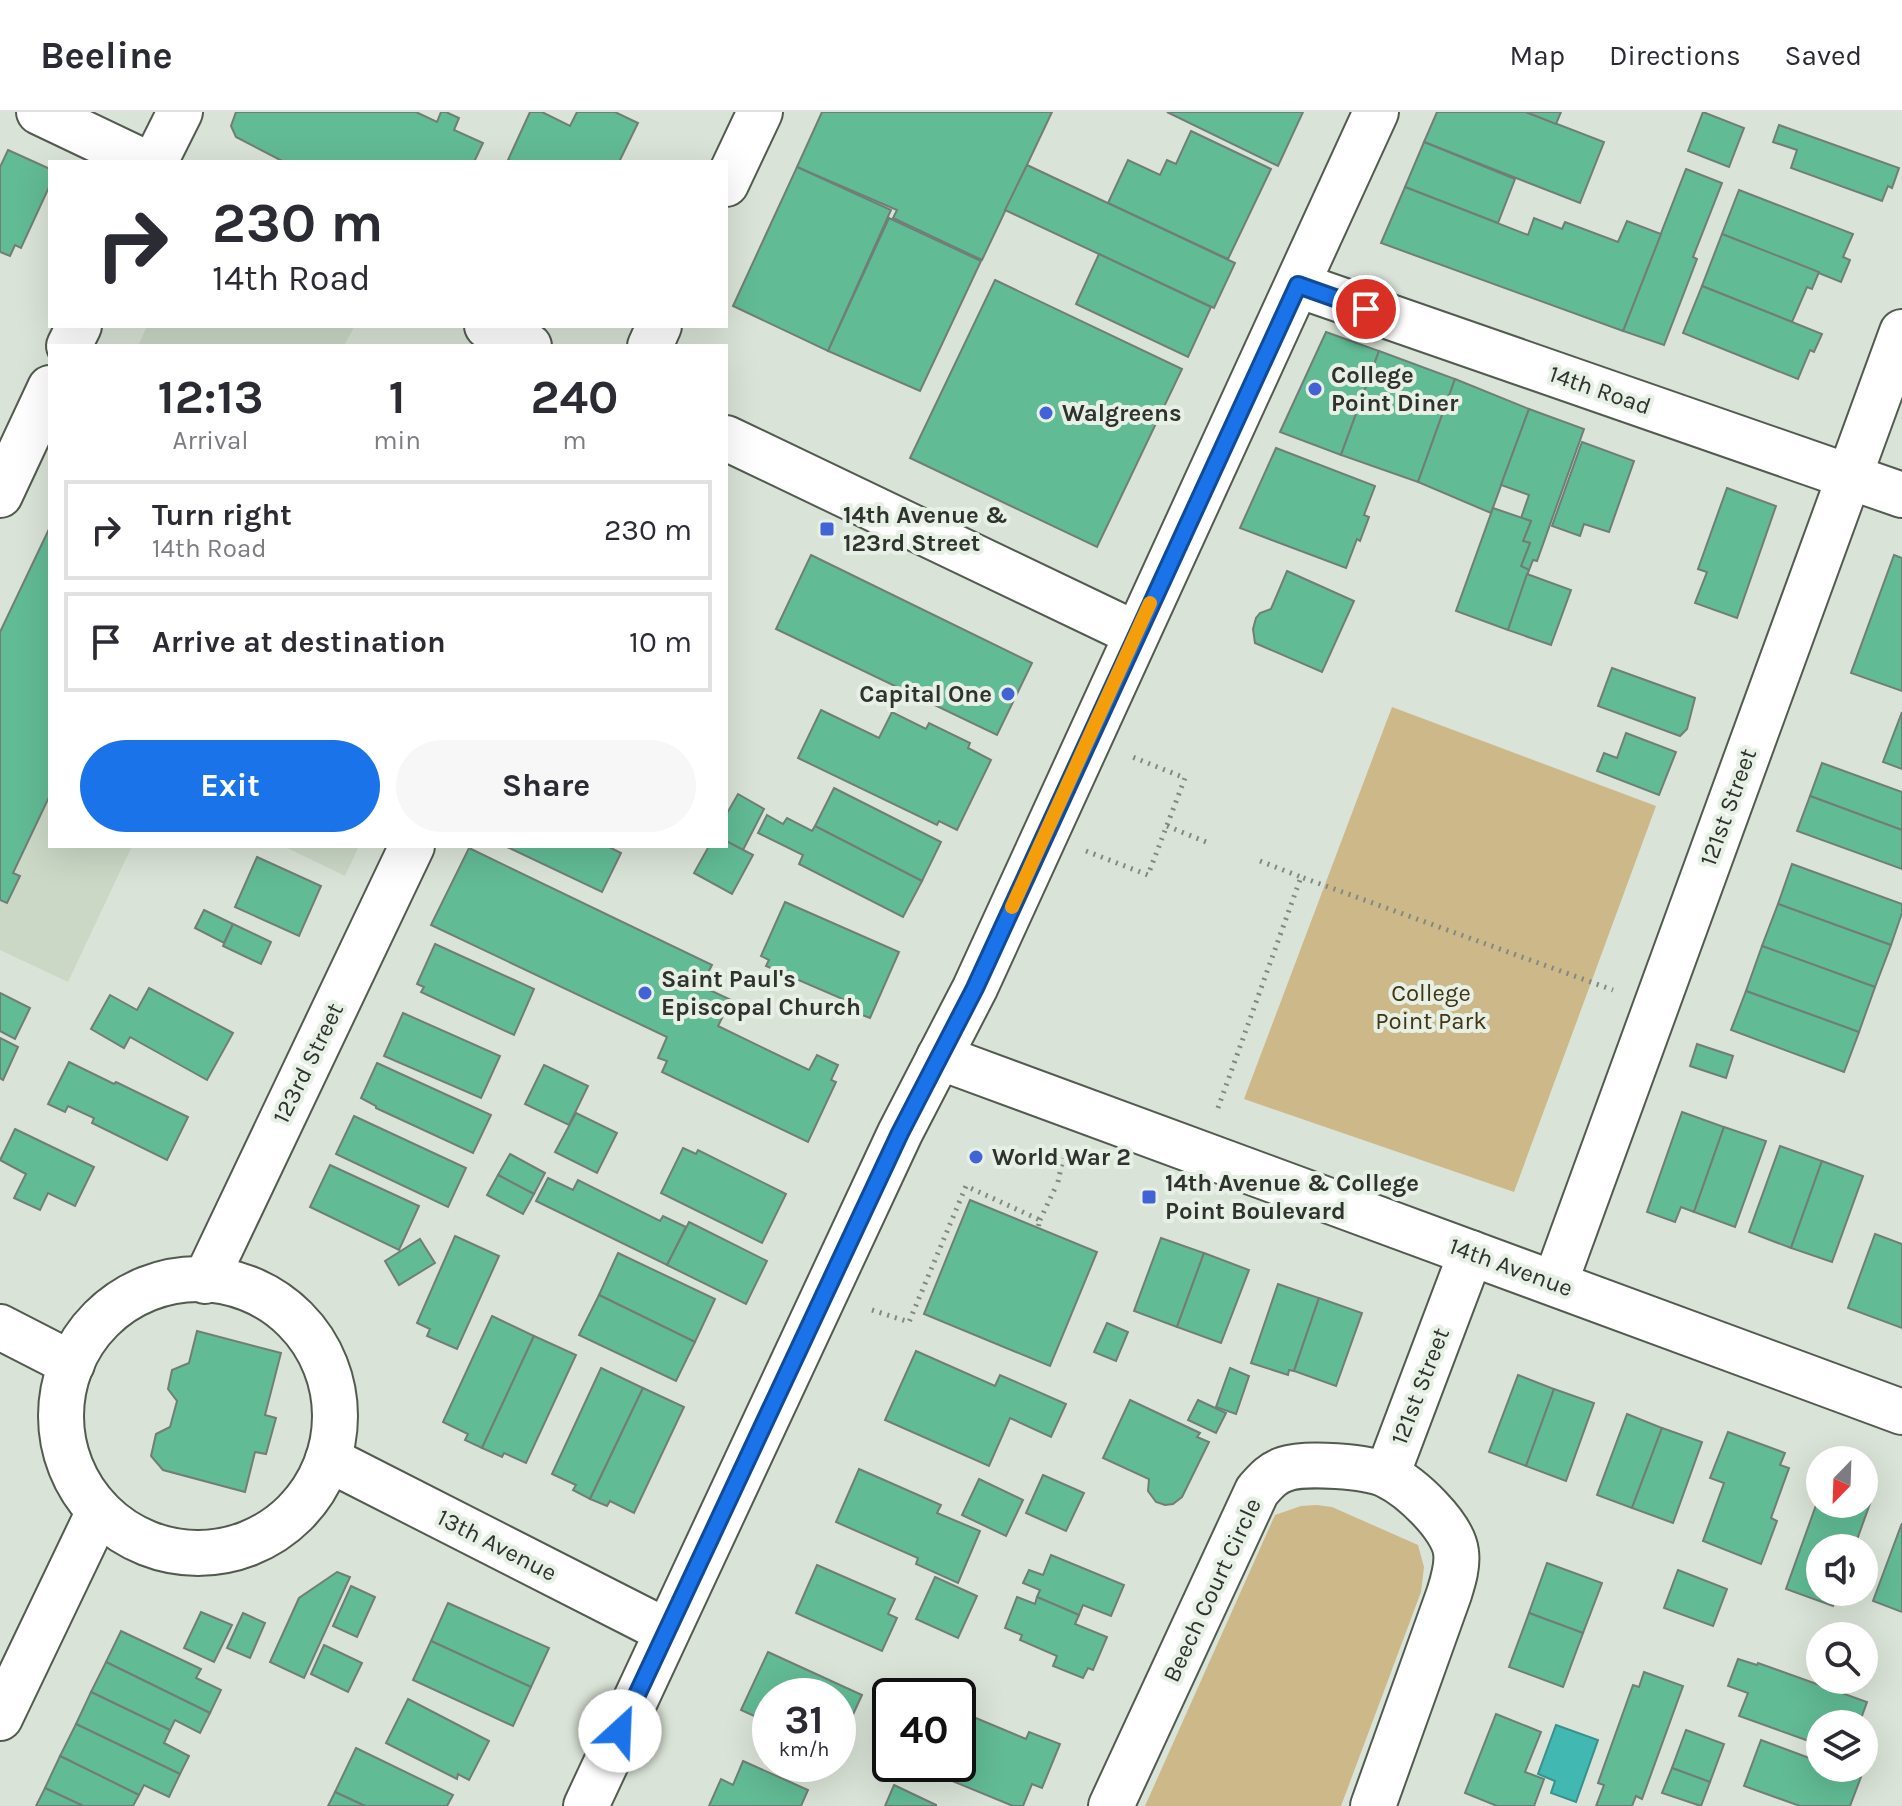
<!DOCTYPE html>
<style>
:root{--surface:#fff;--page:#f7f7f7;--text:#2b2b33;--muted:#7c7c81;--line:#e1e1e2;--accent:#1a73e8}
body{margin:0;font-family:Karla,sans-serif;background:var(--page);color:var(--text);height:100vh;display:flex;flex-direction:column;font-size:30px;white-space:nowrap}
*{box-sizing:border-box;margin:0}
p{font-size:26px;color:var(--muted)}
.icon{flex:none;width:44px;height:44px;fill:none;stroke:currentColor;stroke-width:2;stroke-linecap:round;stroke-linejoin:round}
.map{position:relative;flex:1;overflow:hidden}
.drawer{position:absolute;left:48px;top:232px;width:680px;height:504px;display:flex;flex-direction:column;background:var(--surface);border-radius:0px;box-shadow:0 8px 32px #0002}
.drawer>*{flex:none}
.guide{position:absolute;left:48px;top:48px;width:680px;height:168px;border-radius:0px;box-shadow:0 8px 32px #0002;background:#fff;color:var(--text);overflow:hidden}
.needle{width:52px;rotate:203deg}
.fabs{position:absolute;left:1806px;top:1334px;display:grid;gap:16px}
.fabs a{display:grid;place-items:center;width:72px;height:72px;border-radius:50%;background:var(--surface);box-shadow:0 8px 32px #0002;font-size:40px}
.speed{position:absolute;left:752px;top:1566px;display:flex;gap:16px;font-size:40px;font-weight:700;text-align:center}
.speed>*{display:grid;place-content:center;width:104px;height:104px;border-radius:50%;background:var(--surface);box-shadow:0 8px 32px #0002;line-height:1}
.speed small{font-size:20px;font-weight:400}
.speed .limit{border:4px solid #111;border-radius:12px;background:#fff;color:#111}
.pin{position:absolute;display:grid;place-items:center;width:68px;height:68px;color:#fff;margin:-34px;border:4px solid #fff;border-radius:50%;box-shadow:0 2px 8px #0007}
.me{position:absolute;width:88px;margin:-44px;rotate:25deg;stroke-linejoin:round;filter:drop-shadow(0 0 6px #0008)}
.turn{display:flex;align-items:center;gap:28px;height:168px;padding:0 32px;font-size:36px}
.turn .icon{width:104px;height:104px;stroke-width:2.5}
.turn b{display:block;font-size:56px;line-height:68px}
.eta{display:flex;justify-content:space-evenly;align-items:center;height:136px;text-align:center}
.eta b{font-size:48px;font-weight:700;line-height:56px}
.button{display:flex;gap:16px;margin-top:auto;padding:16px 32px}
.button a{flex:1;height:92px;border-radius:48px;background:var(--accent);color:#fff;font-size:32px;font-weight:700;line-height:92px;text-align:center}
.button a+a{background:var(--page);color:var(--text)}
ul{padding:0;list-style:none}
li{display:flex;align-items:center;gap:24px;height:100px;margin:0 16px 12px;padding:0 16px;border:4px solid var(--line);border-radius:0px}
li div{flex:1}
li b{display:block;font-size:30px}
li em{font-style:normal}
header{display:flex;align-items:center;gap:48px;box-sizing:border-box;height:112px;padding:0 40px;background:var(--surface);border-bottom:2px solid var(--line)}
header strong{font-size:38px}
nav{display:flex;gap:44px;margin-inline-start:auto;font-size:28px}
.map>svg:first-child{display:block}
</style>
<header>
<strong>Beeline</strong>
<nav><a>Map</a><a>Directions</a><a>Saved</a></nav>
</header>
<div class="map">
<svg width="1902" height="1694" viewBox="0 0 1902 1694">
<rect width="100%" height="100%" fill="#dae3d7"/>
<g fill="#cbd8c6">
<polygon points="147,214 352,214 354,215 344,234 138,234"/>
<polygon points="50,417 50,734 132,734 68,870 0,838 0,521"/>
<polygon points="283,734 359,734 345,764"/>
</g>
<g fill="#cdb88a">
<polygon points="1392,595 1656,694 1514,1080 1244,987"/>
<polygon points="1317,1393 1332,1395 1418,1433 1424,1455 1421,1480 1341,1694 1145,1694 1275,1403 1301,1394"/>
</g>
<polygon fill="#41b8b1" stroke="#3c908a" stroke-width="2" points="1556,1613 1598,1628 1576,1690 1551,1681 1555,1669 1538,1662"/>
<g fill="#61bb95" stroke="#717e77" stroke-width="2">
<polygon points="236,0 416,0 437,10 441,0 446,0 459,6 454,18 483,31 474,50 284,50 236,25 231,14"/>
<polygon points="530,0 542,0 570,14 577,0 615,0 638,11 619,50 513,50 508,48"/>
<polygon points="822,0 1052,0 982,148 893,106 897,98 797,55"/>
<polygon points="1167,0 1303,0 1278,54"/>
<polygon points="1437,0 1526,0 1604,30 1580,91 1424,30"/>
<polygon points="1526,0 1561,0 1556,12"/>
<polygon points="1703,0 1744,16 1729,55 1688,39"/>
<polygon points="1779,13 1899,56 1892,76 1888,74 1882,89 1791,56 1797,38 1773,30"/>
<polygon points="1191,19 1271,57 1228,147 1108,91 1128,48 1160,63 1167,48 1176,52"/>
<polygon points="1424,30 1515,67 1498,111 1405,75"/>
<polygon points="8,38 50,57 50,73 21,136 15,133 10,144 0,140 0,55"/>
<polygon points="1027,53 1235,151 1214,196 1005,98"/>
<polygon points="797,55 891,98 828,239 733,194"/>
<polygon points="1686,57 1722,71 1693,145 1697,147 1664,233 1623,219"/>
<polygon points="1405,75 1528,123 1534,106 1562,117 1565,110 1618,130 1627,109 1661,122 1623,219 1381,131"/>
<polygon points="1739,78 1853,122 1843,145 1850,148 1841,170 1722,122"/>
<polygon points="889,106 981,149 920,279 828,239"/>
<polygon points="1722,122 1819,160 1812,177 1807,175 1792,210 1702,174"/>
<polygon points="1099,142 1211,195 1188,245 1076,192"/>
<polygon points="995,168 1182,257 1097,435 910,346"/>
<polygon points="1702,174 1822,222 1814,240 1810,238 1798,267 1683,221"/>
<polygon points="1326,220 1379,239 1341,343 1280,320"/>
<polygon points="1379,239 1455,267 1418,370 1341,343"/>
<polygon points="1455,267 1529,297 1491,401 1418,370"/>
<polygon points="1529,297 1584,317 1537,449 1533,448 1529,458 1521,454 1530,431 1523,429 1531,409 1521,406 1529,383 1501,373"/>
<polygon points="1582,330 1634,349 1609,420 1584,412 1580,424 1552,414"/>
<polygon points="1276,336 1375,374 1364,403 1369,405 1360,429 1357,427 1346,456 1240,416"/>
<polygon points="1727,376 1776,394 1737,506 1695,491 1707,460 1698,457"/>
<polygon points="1493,396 1531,409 1523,429 1530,431 1521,454 1529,458 1508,518 1456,499"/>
<polygon points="50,415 50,683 13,761 20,764 7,791 0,788 0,520"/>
<polygon points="811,443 1032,551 997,623 776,517"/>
<polygon points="1894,443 1902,446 1902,579 1851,561"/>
<polygon points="1287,459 1354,489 1322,560 1255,531 1253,517 1256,506 1260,501 1271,497"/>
<polygon points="1527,462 1571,478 1551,533 1508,518"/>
<polygon points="1612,556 1695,586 1687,617 1680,624 1598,594"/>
<polygon points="821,598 879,626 892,600 926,617 929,611 970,631 968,636 991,648 957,718 939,709 937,713 798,646"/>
<polygon points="1902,600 1902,657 1883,650"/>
<polygon points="1626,621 1676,640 1659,683 1597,659 1604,641 1617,646"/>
<polygon points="1822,651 1902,680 1902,718 1810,684"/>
<polygon points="834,676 941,730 922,769 815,714"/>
<polygon points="738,682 764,697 743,738 726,729 726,703"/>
<polygon points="1810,684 1902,718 1902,757 1797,719"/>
<polygon points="767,703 783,712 787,706 812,719 815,714 922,769 903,805 799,752 803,743 758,721"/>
<polygon points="726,729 753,743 732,782 694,761 709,734 726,734"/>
<polygon points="505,734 607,734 621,741 602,780"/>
<polygon points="469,736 712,853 701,874 731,888 718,914 809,958 817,943 838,953 831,968 836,970 808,1030 662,960 667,949 658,946 667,925 431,813"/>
<polygon points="257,745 321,774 299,824 235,795"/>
<polygon points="1792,752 1902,792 1902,801 1891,833 1778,792"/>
<polygon points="785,790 899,840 870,906 849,898 852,891 766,854 769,848 761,844"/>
<polygon points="1778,792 1891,833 1875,875 1762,834"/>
<polygon points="204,798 233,812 224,831 195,816"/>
<polygon points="233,812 271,830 261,852 223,834"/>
<polygon points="435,832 534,877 514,923 421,880 424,875 417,872"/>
<polygon points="1762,834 1875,875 1859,920 1746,879"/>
<polygon points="149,876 233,921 207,968 130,925 124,936 91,917 110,883 137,898"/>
<polygon points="1746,879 1859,920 1844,960 1731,918"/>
<polygon points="0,881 30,896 15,927 0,919"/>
<polygon points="403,901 500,944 481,986 384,944"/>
<polygon points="0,926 18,935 3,968 0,966"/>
<polygon points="1697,932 1733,944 1726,966 1690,954"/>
<polygon points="69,950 114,972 116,970 188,1005 167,1048 92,1011 94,1006 68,994 65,1000 48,992"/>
<polygon points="377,951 491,1003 473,1041 376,996 376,994 361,986"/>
<polygon points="544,953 588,974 569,1013 525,992"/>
<polygon points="1682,1000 1724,1015 1694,1100 1681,1095 1675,1110 1647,1100"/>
<polygon points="576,1001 617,1021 597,1061 555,1040"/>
<polygon points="354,1004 466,1056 448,1095 336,1042"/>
<polygon points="1724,1015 1766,1029 1735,1115 1694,1100"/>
<polygon points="15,1017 94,1055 75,1094 48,1081 40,1098 14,1086 26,1062 0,1048"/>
<polygon points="1780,1034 1822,1049 1791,1136 1749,1120"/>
<polygon points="683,1036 696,1042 698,1038 786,1082 762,1131 661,1081"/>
<polygon points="510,1042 545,1061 534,1082 498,1063"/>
<polygon points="1822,1049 1863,1064 1832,1150 1791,1136"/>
<polygon points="330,1053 419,1094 399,1138 310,1095"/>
<polygon points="498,1063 534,1082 523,1102 487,1083"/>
<polygon points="548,1066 573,1078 578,1068 660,1109 663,1104 686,1115 667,1153 536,1089"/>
<polygon points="970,1088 1097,1140 1050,1254 924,1202"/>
<polygon points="689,1110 767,1149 746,1192 667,1153"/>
<polygon points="1875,1122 1902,1132 1902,1216 1848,1196"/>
<polygon points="455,1124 499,1144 457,1237 427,1224 430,1217 417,1211"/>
<polygon points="1161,1126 1204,1141 1177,1215 1134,1199"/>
<polygon points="420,1127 435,1151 399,1173 385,1149"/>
<polygon points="618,1141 715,1187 695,1230 599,1183"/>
<polygon points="1204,1141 1249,1158 1221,1231 1177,1215"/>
<polygon points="1278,1172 1319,1186 1294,1259 1289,1258 1288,1263 1251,1251"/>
<polygon points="599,1183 695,1230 676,1269 579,1223"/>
<polygon points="1319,1186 1362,1201 1336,1274 1294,1259"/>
<polygon points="492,1204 534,1224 482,1336 465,1328 468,1322 443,1310"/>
<polygon points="1107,1211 1128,1220 1116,1249 1094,1240"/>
<polygon points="197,1219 281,1241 265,1303 276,1306 266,1342 255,1340 245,1380 163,1358 151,1344 156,1322 170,1315 177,1289 168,1277 172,1258 189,1251"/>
<polygon points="534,1224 576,1243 526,1351 504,1341 502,1345 482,1336"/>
<polygon points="916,1239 995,1274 1000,1263 1066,1292 1051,1325 1010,1306 989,1354 885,1308"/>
<polygon points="601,1256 643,1276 590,1387 573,1378 576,1373 552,1362"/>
<polygon points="1230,1256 1249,1264 1236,1302 1216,1295"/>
<polygon points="1518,1263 1554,1277 1526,1354 1489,1340"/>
<polygon points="643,1276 684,1295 634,1401 610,1389 607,1394 590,1387"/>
<polygon points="1554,1277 1594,1291 1566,1369 1526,1354"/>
<polygon points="1130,1288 1200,1321 1197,1325 1209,1330 1182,1385 1173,1392 1165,1393 1156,1390 1148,1379 1149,1367 1103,1346"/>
<polygon points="1198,1288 1226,1301 1216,1321 1188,1308"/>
<polygon points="1627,1302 1662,1316 1632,1396 1597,1383"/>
<polygon points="1662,1316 1702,1330 1673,1411 1632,1396"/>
<polygon points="1728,1320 1785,1341 1780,1353 1789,1356 1771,1406 1777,1409 1761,1452 1703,1429 1724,1371 1710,1366"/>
<polygon points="859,1357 941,1393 937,1401 980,1419 958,1471 916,1452 918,1446 836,1410"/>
<polygon points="1043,1363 1084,1381 1066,1419 1026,1401"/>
<polygon points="979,1367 1023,1388 1006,1424 962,1403"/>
<polygon points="1820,1382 1820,1392 1864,1392 1864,1383 1872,1386 1854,1436 1820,1436 1820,1480 1838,1480 1833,1494 1786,1477"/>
<polygon points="1902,1411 1902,1500 1873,1489"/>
<polygon points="1051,1443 1124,1473 1111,1504 1083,1493 1079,1503 1037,1485 1040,1478 1023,1471 1029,1458 1043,1463"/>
<polygon points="1547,1451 1602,1471 1583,1521 1529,1501"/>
<polygon points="817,1453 895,1487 888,1502 897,1506 882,1539 796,1501"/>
<polygon points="1678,1458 1727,1477 1713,1514 1664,1496"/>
<polygon points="337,1460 350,1465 304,1566 270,1550 299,1486"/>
<polygon points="935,1465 977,1484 958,1526 916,1507"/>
<polygon points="351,1474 375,1485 357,1525 333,1514"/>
<polygon points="1017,1485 1035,1492 1037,1485 1079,1503 1075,1512 1107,1525 1093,1558 1088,1556 1083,1566 1053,1554 1057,1544 1020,1528 1022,1523 1005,1516"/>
<polygon points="448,1491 549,1536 531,1575 431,1529"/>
<polygon points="201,1500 232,1513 214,1550 184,1536"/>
<polygon points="243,1501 265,1511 250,1546 227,1536"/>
<polygon points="1529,1501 1583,1521 1563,1575 1509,1555"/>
<polygon points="121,1519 201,1557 196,1566 221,1578 210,1601 106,1550"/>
<polygon points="431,1529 531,1575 513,1614 413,1568"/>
<polygon points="324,1533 362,1551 348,1580 311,1562"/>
<polygon points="768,1540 862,1583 838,1635 838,1584 770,1584 770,1611 741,1598"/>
<polygon points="1738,1547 1757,1553 1758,1551 1867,1590 1859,1612 1820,1612 1820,1633 1739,1604 1748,1581 1728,1574"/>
<polygon points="106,1550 210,1601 200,1621 175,1608 170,1618 91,1580"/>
<polygon points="1644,1560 1683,1574 1642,1687 1636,1684 1632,1694 1596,1694 1604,1673 1598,1671 1633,1573 1639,1575"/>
<polygon points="91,1580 170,1618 164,1631 189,1644 180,1662 76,1612"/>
<polygon points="408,1587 489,1629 469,1668 458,1662 457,1667 386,1631"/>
<polygon points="1496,1602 1541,1620 1525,1660 1544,1667 1534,1694 1497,1694 1465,1681"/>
<polygon points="971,1604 1026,1627 1029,1620 1060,1632 1042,1676 1032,1672 1023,1694 1013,1694 945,1666 951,1652 958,1652 958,1636"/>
<polygon points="76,1612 180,1662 169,1685 144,1673 139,1683 60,1644"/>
<polygon points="1686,1618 1724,1632 1710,1670 1672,1656"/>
<polygon points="1761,1628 1820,1650 1820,1656 1836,1656 1861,1665 1850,1694 1800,1694 1744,1674"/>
<polygon points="356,1636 453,1683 447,1694 365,1694 335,1680"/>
<polygon points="60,1644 139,1683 133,1694 83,1694 45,1676"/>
<polygon points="743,1649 808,1678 801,1694 709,1694 721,1667 733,1673"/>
<polygon points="1672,1656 1710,1670 1701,1694 1662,1681"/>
<polygon points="894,1673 936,1693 936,1694 885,1694"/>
<polygon points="45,1676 83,1694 36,1694"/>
<polygon points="335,1680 365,1694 328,1694"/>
</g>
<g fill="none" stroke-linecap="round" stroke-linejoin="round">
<defs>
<g id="minor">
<polyline points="39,0 144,50"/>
<polyline points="155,50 180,0"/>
<polyline points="726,72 760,0"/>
<polyline points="1298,173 1902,383"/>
<polyline points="487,214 529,234"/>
<polyline points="69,234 79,214"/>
<polyline points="650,234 659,214"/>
<polyline points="726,326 1136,522"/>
<polyline points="0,383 50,276"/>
<polyline points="939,945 1902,1300"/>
<circle cx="198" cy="1304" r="137"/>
<polyline points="205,1169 412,734"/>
<polyline points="1555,1171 1902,220"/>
<polyline points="0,1215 72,1252"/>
<polyline points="328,1347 666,1519"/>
<polyline points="1387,1363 1471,1141"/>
<polyline points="0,1606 99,1399"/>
<polyline points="586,1694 900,1021 975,876 1376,0"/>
<path d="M1111,1694L1257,1379C1265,1370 1272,1361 1285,1357C1305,1350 1368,1354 1388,1364C1411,1375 1453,1414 1456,1440C1458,1454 1453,1469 1449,1482L1373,1694"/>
</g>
</defs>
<use href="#minor" stroke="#535b51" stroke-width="48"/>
<g stroke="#838981" stroke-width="5" stroke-dasharray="2 6" stroke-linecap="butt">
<polyline points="1167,714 1211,732"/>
<polyline points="1086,739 1148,763 1185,666 1130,644"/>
<polyline points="1260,749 1301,765"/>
<polyline points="1218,996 1301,765 1613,878"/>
<polyline points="1058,1070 1063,1046"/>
<polyline points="1040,1108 1057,1072"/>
<polyline points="872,1198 909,1210 966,1074 1040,1108 1038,1116"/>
</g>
<use href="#minor" stroke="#fff" stroke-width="44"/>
</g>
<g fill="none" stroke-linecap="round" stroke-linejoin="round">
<defs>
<polyline id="route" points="620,1619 900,1021 975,876 1298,173 1366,197"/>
</defs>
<use href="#route" stroke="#114b97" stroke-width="20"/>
<use href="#route" stroke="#1a73e8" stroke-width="14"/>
<polyline stroke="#f59e0b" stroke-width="14" points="1012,795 1150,491"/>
</g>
<g fill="#4362d5" stroke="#e7f0e4" stroke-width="3">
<circle cx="1315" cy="277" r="8"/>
<circle cx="1046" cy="301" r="8"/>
<rect x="819" y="409" width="16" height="16" rx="4"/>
<circle cx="1008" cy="582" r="8"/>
<circle cx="645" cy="881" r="8"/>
<circle cx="976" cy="1045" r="8"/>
<rect x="1141" y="1077" width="16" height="16" rx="4"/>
</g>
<g text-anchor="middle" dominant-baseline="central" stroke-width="8" stroke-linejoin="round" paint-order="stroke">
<g font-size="24" font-weight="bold" fill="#2f322e" stroke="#e7f0e4" text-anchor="start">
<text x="1331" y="263">College<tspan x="1331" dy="28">Point Diner</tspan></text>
<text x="1062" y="301">Walgreens</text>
<text x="843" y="403">14th Avenue &amp;<tspan x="843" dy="28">123rd Street</tspan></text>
<text x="992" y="582" text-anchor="end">Capital One</text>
<text x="661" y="867">Saint Paul's<tspan x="661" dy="28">Episcopal Church</tspan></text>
<text x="992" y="1045">World War 2</text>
<text x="1165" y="1071">14th Avenue &amp; College<tspan x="1165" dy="28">Point Boulevard</tspan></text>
</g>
<g font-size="24" fill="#2f322e" stroke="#e7f0e4">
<text transform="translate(1600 278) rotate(19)">14th Road</text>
<text transform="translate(1728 695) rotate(-70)">121st Street</text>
<text transform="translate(308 951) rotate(-64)">123rd Street</text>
<text transform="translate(1511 1155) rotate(20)">14th Avenue</text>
<text transform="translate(1420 1274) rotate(-69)">121st Street</text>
<text transform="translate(497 1433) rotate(27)">13th Avenue</text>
<text transform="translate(1212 1478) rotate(-65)">Beech Court Circle</text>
</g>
<g font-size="24" fill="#433412" stroke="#e7f0e4">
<text x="1431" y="881">College<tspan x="1431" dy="28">Point Park</tspan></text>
</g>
</g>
</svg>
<div class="fabs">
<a><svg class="needle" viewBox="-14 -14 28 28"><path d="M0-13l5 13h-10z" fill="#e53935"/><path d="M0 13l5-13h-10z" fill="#7c7c81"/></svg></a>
<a><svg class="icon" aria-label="sound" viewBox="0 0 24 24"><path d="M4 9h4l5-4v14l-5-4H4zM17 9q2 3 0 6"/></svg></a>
<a><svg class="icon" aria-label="search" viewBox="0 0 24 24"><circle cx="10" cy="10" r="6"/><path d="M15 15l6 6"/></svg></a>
<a><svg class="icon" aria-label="layers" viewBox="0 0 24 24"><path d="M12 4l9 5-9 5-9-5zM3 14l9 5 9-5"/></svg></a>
</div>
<div class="speed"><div>31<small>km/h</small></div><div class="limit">40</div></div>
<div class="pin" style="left:1366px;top:197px;background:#d93025"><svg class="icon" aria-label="arrive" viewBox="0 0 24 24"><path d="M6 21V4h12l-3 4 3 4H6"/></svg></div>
<svg class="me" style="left:620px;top:1619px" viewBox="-20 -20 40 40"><circle r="19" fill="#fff"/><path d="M0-13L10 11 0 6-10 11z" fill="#1a73e8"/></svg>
<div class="guide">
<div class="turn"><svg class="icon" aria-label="right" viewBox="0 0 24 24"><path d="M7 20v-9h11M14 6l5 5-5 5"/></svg><div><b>230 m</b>14th Road</div></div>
</div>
<section class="drawer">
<div class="eta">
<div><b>12:13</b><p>Arrival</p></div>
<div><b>1</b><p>min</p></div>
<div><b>240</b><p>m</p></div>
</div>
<ul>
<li><svg class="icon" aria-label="right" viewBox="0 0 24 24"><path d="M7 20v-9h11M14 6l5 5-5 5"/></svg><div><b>Turn right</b><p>14th Road</p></div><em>230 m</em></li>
<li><svg class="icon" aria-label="arrive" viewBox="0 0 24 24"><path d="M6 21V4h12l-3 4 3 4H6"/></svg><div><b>Arrive at destination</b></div><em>10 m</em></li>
</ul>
<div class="button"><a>Exit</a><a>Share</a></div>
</section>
</div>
